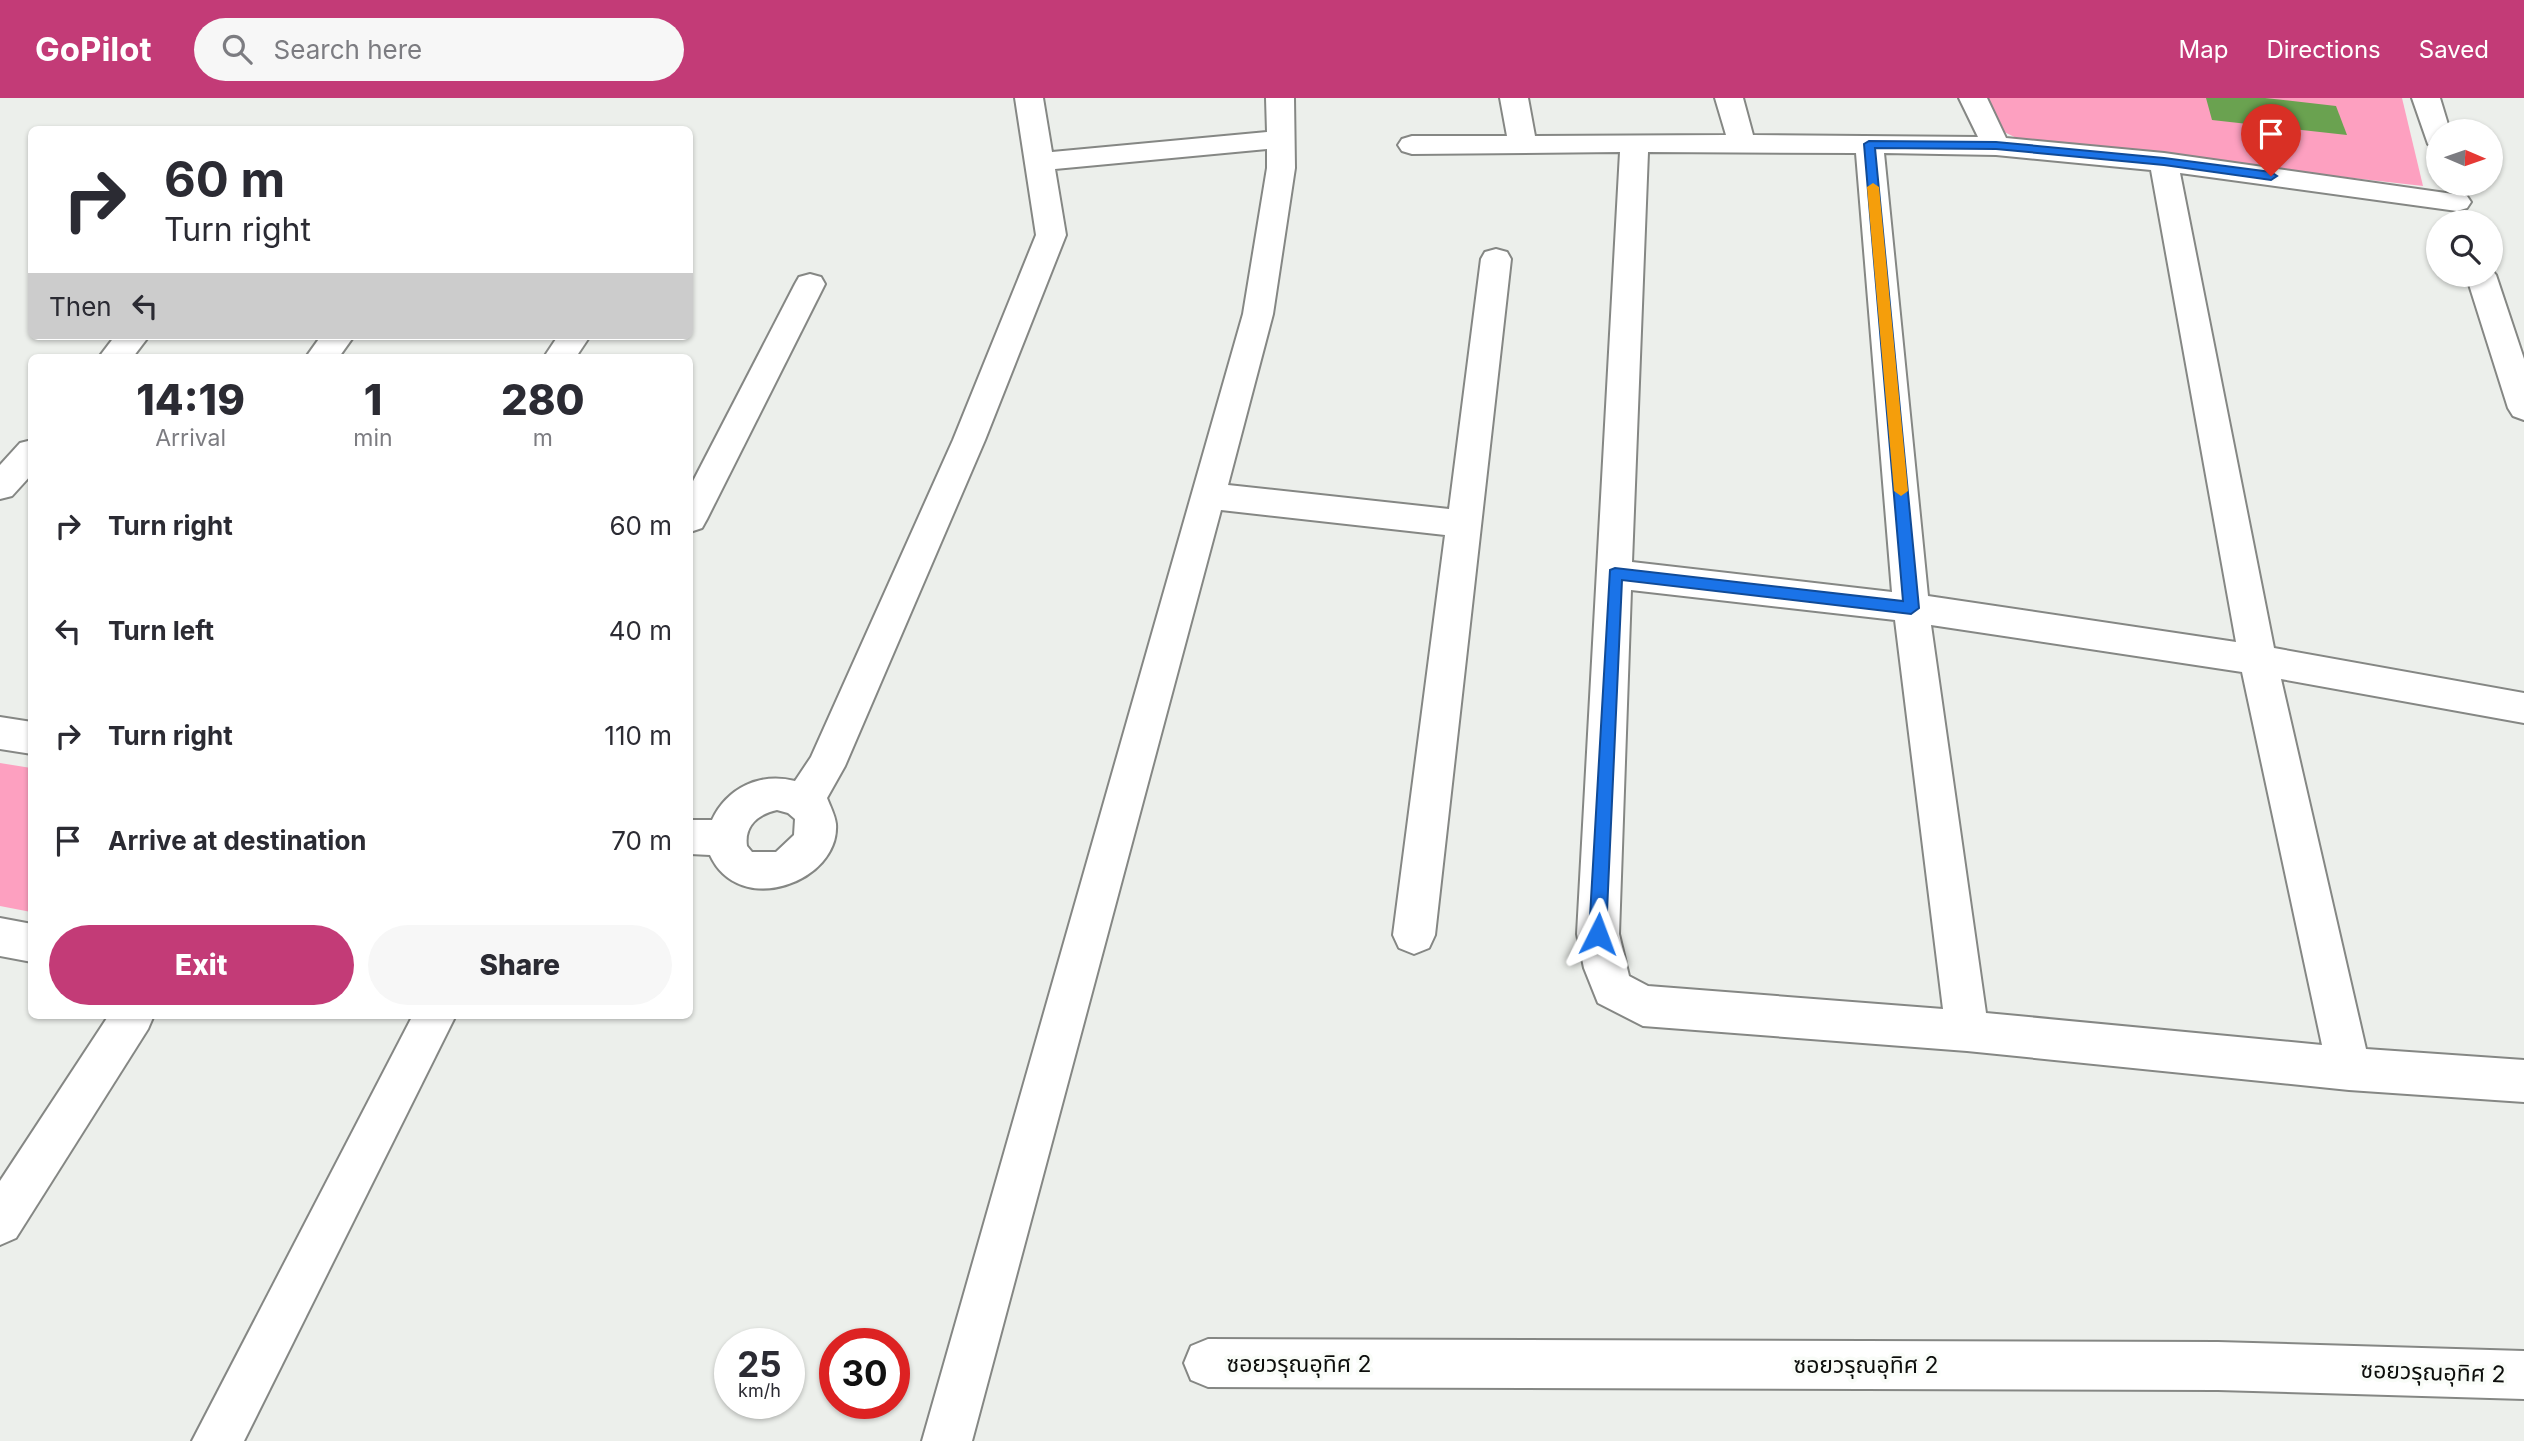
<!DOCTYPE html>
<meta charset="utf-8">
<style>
:root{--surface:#fff;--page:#f7f7f7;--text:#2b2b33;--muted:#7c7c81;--accent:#c33b77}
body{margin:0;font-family:Inter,"Noto Sans Thai",sans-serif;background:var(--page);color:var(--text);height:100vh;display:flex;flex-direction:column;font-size:26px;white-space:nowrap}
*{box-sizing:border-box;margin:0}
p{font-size:23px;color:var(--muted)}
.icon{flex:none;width:38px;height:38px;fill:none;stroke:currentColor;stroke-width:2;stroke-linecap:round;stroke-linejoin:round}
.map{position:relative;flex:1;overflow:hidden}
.details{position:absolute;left:28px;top:256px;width:665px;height:665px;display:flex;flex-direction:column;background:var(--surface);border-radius:10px;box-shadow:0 2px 5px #0004}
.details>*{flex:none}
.guide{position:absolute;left:28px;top:28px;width:665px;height:214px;border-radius:10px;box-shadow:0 2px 5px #0004;background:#fff;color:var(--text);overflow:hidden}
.needle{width:46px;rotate:92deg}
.buttons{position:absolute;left:2426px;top:21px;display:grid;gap:14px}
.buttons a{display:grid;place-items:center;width:77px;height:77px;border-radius:50%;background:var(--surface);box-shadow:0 2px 5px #0004;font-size:35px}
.speed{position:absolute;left:714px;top:1230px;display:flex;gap:14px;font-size:35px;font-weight:700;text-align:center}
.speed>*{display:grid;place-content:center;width:91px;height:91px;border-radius:50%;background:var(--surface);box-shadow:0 2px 5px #0004;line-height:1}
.speed small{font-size:18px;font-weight:400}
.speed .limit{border:10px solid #d22;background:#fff;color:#111}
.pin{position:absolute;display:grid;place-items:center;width:60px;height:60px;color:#fff;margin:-72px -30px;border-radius:50% 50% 50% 0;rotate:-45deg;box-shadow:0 0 7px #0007}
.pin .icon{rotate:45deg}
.me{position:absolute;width:77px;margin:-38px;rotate:3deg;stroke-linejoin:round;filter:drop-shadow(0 0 5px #0008)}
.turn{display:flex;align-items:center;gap:24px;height:147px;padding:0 21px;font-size:32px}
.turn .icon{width:91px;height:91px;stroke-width:2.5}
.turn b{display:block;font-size:49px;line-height:60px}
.then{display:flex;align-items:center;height:66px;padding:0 21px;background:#0003;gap:14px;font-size:26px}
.eta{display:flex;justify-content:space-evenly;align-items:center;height:119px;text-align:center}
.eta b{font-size:42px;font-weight:800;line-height:49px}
.primary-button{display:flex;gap:14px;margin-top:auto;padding:14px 21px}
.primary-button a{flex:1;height:80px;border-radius:42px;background:var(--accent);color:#fff;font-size:28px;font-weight:800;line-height:80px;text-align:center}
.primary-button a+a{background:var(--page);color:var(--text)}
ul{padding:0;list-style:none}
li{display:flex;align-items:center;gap:21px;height:105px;padding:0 21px}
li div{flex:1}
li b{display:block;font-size:26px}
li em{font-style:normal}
header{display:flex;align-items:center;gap:42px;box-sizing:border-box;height:98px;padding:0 35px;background:var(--accent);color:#fff}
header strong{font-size:33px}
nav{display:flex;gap:38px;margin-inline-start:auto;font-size:24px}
.search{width:490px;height:63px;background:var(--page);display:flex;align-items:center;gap:18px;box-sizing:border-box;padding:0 24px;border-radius:38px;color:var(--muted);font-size:26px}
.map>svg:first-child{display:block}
</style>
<header>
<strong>GoPilot</strong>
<div class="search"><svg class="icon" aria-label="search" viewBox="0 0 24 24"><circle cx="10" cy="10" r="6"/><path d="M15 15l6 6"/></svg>Search here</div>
<nav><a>Map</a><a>Directions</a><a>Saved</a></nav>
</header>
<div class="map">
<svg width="2524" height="1343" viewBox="0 0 2524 1343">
<rect width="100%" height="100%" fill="#ecefeb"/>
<g fill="#fda0c0">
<polygon points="1986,0 2402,0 2423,88 2023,43 2002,33"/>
<polygon points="0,665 31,670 31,814 0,808"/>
</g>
<polygon fill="#6aa250" points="2206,0 2265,0 2336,8 2347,37 2212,22"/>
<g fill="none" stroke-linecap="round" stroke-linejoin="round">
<defs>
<g id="minor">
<path d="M1015,0H1043L1052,54L1267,34L1266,0H1294L1295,70L1273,216L1228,387L1449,411L1481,161L1485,154L1496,151L1507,154L1511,161L1435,837L1429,850L1414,856L1399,850L1393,837L1445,437L1221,412L972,1343H922L1243,216L1267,70V51L1055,71L1066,137L985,342L845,668L827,700C830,708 835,717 836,726C840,784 739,821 710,757L690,756V722H712C727,690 760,674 795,683L811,659L953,342L1036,137ZM777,712L788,715L795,721L794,737L776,754H752L747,748C744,728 758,716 777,712Z"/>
<path d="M1500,0H1528L1535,38L1726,37L1715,0H1743L1753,37L1978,39L1959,0H1987L2006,40L2164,55L2467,98L2471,104L2467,110L2457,113L2180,75L2274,550L2524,595V625L2281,581L2366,951L2524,962V1004L2349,992L1967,953L1643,928L1598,905L1584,870L1577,836L1620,54L1412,56L1402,53L1398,47L1402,41L1412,38H1507ZM1648,54L1856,55L1892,494L1632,464ZM1884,55L1996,57L2151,72L2236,544L1928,498ZM1631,492L1895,522L1943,911L1648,888L1629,878L1619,836ZM1931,527L2242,574L2322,947L1986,915Z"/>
<polygon points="2412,0 2440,0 2450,33 2438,33 2438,48 2428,46"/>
<polygon points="2490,170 2496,177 2524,261 2524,322 2513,318 2508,310 2466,177 2490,177"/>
<polygon points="810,176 821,179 825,186 707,421 702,430 690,434 690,389 795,186 799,179"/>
<polygon points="115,238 149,238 133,259 99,259"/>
<polygon points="321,238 354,238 339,259 306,259"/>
<polygon points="558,238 590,238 576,259 544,259"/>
<polygon points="32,342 32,376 12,398 0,401 0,367 20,345"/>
<polygon points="0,619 32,624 32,656 0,651"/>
<polygon points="0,820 32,826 32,864 0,858"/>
<polygon points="109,917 154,917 148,931 16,1140 0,1147 0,1083"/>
<polygon points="413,917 456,917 244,1343 192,1343"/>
<polygon points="1208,1241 2218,1244 2524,1253 2524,1301 2218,1292 1208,1289 1191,1282 1184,1265 1191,1248"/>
</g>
</defs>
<use href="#minor" stroke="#858784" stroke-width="4"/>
<use href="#minor" fill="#fff" fill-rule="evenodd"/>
</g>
<polygon fill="#1a73e8" stroke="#114b97" stroke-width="2" points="1869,43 1996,44 2164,60 2271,74 2277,78 2271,82 2164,67 1996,51 1875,50 1919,510 1911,516 1622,482 1606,836 1604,841 1598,843 1592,841 1589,836 1610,472 1615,470 1903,503 1864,46"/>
<polygon fill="#f59e0b" points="1873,85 1879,89 1908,393 1901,398 1894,393 1867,89"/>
<g text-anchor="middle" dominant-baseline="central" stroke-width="7" stroke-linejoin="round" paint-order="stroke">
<g font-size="23" fill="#0d0e0c" stroke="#f9fcf8">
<text x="1299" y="1266">ซอยวรุณอุทิศ 2</text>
<text x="1866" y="1267">ซอยวรุณอุทิศ 2</text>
<text transform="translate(2433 1274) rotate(2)">ซอยวรุณอุทิศ 2</text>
</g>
</g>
</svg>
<div class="buttons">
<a><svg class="needle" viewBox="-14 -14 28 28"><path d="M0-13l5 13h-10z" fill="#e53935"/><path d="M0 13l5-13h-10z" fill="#7c7c81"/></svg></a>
<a><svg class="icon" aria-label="search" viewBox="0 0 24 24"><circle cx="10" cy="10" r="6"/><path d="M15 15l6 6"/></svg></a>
</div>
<div class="speed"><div>25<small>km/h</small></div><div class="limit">30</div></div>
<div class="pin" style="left:2271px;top:78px;background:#d93025"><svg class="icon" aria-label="arrive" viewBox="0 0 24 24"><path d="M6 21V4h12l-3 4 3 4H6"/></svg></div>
<svg class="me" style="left:1598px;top:836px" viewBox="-20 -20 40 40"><path d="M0-17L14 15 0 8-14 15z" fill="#1a73e8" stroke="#fff" stroke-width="4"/></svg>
<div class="guide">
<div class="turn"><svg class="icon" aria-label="right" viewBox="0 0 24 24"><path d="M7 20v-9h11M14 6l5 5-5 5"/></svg><div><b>60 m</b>Turn right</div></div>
<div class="then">Then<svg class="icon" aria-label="left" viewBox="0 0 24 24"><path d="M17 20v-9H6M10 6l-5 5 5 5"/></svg></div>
</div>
<section class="details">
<div class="eta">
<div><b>14:19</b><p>Arrival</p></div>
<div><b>1</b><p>min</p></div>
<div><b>280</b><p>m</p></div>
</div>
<ul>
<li><svg class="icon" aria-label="right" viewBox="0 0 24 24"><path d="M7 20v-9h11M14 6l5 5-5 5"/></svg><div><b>Turn right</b></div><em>60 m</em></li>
<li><svg class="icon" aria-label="left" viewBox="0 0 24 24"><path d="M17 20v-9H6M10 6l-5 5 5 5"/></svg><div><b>Turn left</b></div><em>40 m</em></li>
<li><svg class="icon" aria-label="right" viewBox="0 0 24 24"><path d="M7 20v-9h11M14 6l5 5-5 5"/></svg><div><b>Turn right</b></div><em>110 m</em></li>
<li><svg class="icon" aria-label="arrive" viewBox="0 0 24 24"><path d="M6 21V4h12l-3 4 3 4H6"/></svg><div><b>Arrive at destination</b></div><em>70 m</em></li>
</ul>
<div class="primary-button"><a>Exit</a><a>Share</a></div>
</section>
</div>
